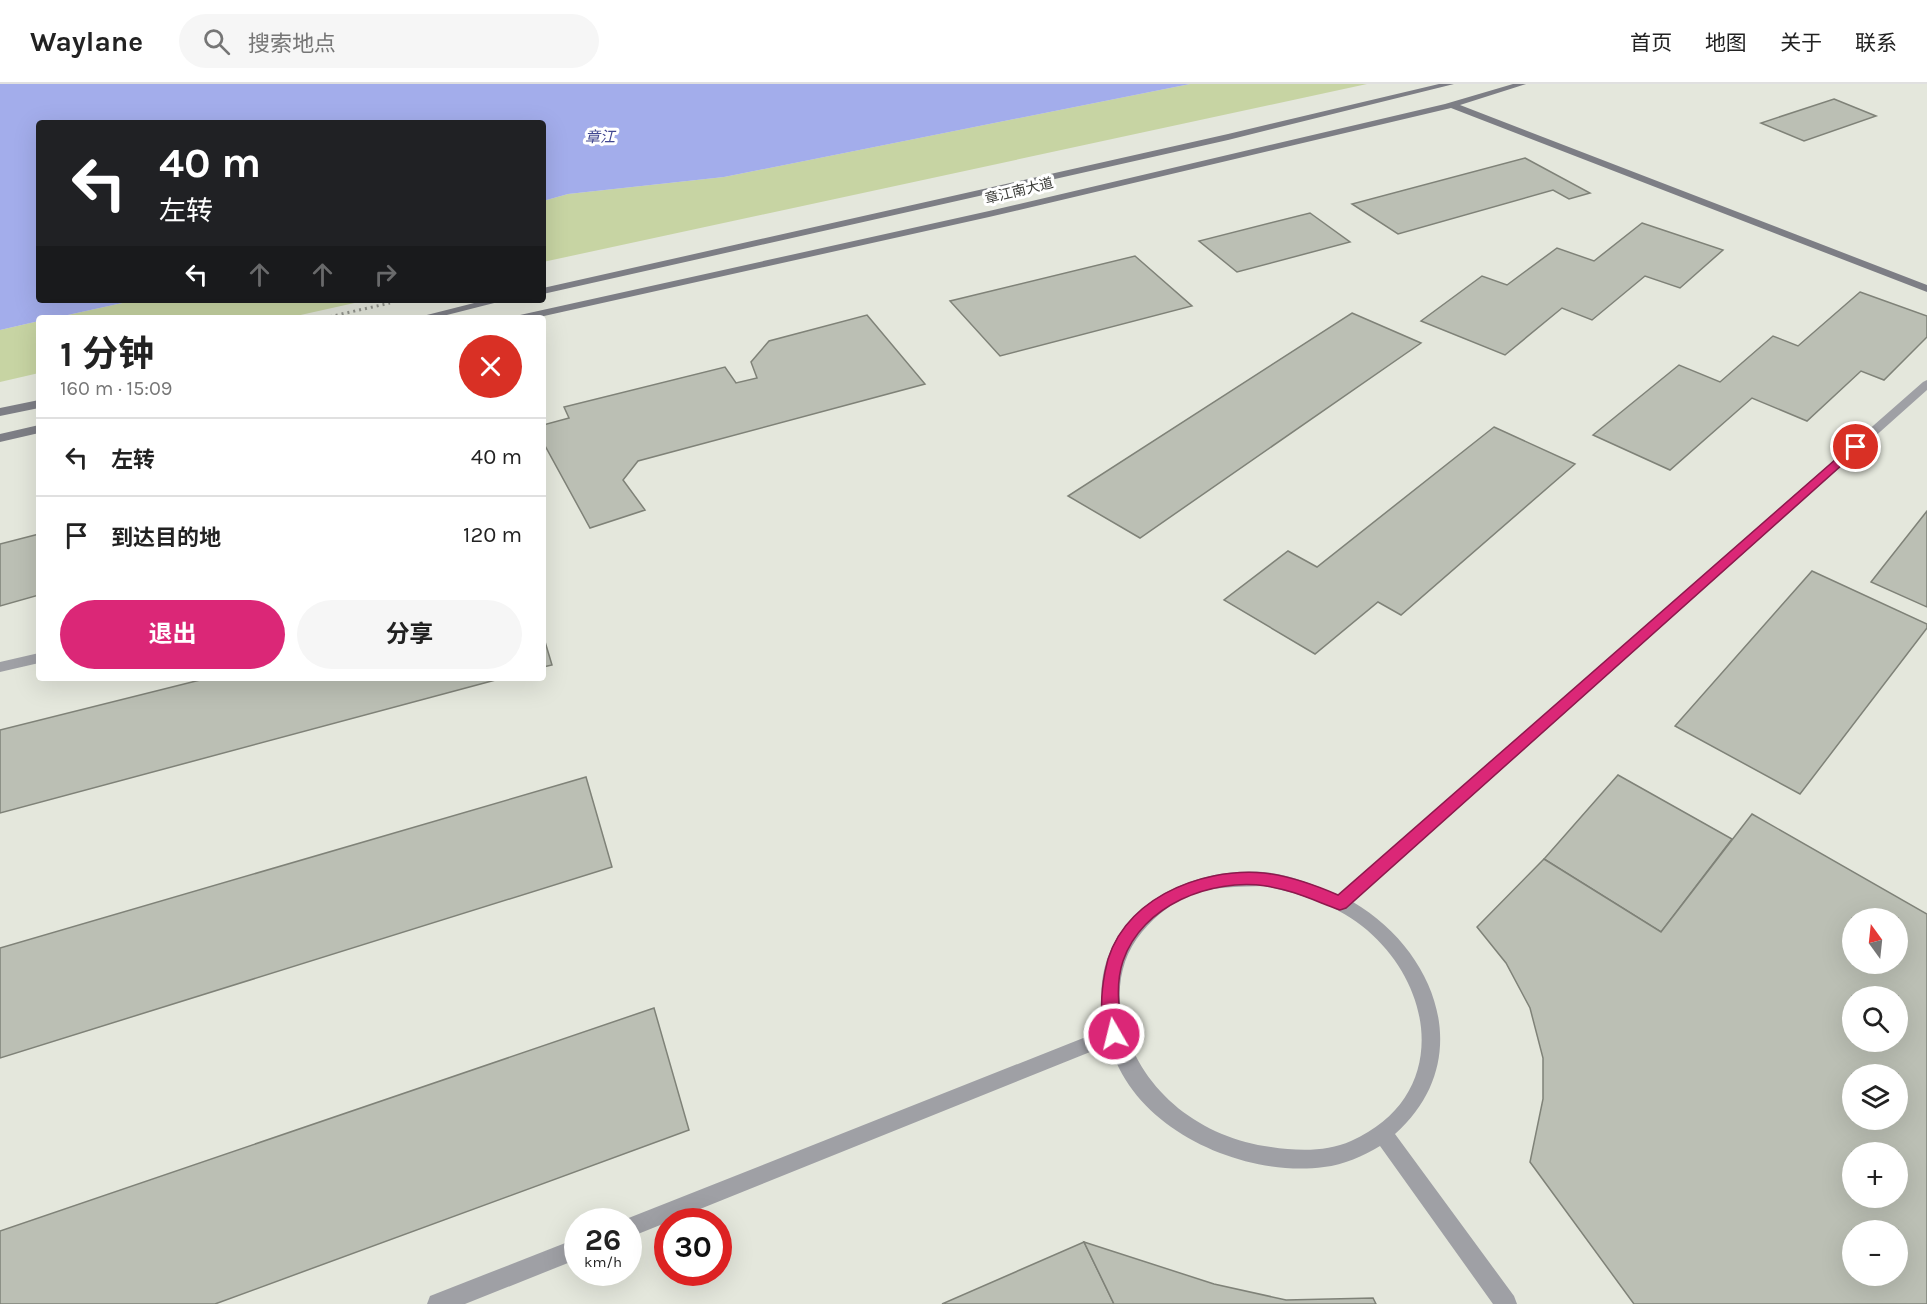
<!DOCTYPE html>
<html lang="zh">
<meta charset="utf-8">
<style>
:root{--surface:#fff;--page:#f6f6f6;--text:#222;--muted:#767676;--line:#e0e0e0;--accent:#db2777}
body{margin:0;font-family:Karla,"Noto Sans SC",sans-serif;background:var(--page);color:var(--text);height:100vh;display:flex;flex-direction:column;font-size:22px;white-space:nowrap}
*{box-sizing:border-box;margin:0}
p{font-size:20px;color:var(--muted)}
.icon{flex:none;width:33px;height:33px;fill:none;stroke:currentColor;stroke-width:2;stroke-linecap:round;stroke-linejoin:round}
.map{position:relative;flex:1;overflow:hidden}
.details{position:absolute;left:36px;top:231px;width:510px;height:366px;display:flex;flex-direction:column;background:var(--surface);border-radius:6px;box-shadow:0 6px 24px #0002}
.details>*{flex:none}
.hud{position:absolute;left:36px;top:36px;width:510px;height:183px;border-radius:6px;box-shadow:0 6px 24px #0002;background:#202124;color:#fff;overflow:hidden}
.needle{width:39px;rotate:345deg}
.fabs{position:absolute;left:1842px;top:824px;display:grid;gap:12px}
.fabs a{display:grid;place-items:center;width:66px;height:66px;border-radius:50%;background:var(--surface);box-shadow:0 6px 24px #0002;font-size:30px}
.speed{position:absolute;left:564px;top:1124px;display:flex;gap:12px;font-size:30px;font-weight:700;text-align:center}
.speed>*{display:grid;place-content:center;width:78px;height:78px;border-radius:50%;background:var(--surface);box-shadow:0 6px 24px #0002;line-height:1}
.speed small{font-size:15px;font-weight:400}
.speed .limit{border:9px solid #d22;background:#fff;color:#111}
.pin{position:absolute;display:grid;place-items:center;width:51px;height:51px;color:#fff;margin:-26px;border:3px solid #fff;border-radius:50%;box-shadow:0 2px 6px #0007}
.me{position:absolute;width:66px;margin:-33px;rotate:352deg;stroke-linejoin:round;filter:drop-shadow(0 0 4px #0008)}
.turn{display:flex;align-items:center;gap:21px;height:126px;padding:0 24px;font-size:27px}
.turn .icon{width:78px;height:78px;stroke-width:2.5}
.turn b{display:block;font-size:42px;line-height:51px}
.lanes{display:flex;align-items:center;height:57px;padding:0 24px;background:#0003;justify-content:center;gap:30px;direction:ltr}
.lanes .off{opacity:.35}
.round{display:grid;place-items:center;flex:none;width:63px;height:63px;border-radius:32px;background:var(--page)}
.head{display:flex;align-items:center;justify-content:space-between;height:102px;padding:0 24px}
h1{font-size:36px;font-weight:700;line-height:45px}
.button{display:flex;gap:12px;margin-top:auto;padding:12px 24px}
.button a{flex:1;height:69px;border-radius:36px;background:var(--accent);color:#fff;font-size:24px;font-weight:700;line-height:69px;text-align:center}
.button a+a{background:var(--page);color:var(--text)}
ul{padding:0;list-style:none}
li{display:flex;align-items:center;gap:18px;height:78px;padding:0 24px;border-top:2px solid var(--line)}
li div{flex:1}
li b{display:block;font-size:22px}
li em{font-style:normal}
header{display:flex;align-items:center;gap:36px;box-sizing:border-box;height:84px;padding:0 30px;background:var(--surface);border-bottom:2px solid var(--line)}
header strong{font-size:28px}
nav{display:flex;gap:33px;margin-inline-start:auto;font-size:21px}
.search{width:420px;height:54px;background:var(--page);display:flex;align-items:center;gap:15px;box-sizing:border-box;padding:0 21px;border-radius:33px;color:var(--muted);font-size:22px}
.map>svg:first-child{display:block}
</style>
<header>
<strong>Waylane</strong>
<div class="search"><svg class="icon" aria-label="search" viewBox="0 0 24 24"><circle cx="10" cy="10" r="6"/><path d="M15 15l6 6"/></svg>搜索地点</div>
<nav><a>首页</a><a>地图</a><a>关于</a><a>联系</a></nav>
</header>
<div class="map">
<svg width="1927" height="1220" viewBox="0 0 1927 1220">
<rect width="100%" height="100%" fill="#e4e7dc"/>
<g fill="#c7d4a3">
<polygon points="1190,0 1367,0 543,178 543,117 568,110 724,93"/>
<polygon points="136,216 368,216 287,234 54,234"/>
<polygon points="39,237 39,289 0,298 0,246"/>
</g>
<polygon fill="#a3adeb" points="0,0 1190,0 724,93 568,110 543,117 543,39 39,39 39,216 136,216 54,234 39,234 39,237 0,246"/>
<g fill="#bbbfb4" stroke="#7f8278" stroke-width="1.5" fill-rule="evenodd">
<polygon points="1834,15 1876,32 1804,57 1761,39"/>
<polygon points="1525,74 1590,109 1569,115 1553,106 1398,150 1352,120"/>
<polygon points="1310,129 1350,158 1237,188 1199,157"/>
<polygon points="1642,139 1723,166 1680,204 1645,192 1592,236 1562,224 1505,271 1421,237 1482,192 1507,201 1557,164 1594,177"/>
<polygon points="1135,172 1192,222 1000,272 950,217"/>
<polygon points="1860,208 1927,232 1927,253 1884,296 1861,287 1807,337 1752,314 1670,386 1593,351 1679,281 1720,298 1773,252 1798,262"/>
<polygon points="1352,229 1421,259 1140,454 1068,412"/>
<polygon points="867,231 925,300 638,377 623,396 645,426 590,444 543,358 543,341 569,334 564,323 725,283 736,299 757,294 751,278 769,257"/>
<polygon points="1494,343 1575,380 1401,531 1378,518 1315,570 1224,516 1288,467 1317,483"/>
<polygon points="1927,427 1927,523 1871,498"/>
<polygon points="39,450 39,511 0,522 0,460"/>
<polygon points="1812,487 1927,540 1927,544 1800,710 1675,642"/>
<polygon points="543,551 552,581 543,583"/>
<polygon points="208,594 503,594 0,729 0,646"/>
<polygon points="1618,691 1732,755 1661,848 1544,775"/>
<polygon points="586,693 612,783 0,974 0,864"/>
<path d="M1752,730L1927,830V1220H1634L1530,1078L1543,1015V974L1530,924L1506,879L1477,843L1544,775L1661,848ZM1852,834H1898V879H1852ZM1852,912H1898V957H1852ZM1852,990H1898V1035H1852ZM1852,1068H1898V1113H1852ZM1852,1146H1898V1191H1852Z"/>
<polygon points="654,924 689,1046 215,1220 0,1220 0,1147"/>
<polygon points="1084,1158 1114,1220 942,1220"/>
<polygon points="1084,1158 1214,1200 1286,1216 1373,1214 1376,1220 1114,1220"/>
</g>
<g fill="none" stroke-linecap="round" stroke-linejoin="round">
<polyline stroke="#93958d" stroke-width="3" stroke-dasharray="2 4" stroke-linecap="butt" points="324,234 390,219"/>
<g fill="#9fa0a5" fill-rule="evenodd">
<path d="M1927,296V306L1353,818C1438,868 1477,977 1395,1050L1514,1212L1517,1220H1493L1380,1062C1363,1072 1344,1081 1324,1083C1243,1094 1132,1045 1110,960L628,1154V1137H621L1106,945C1080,844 1172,782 1263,788C1288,790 1315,801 1338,811L1923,298ZM1264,802C1301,810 1338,821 1367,846C1438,907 1447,1015 1351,1057C1327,1068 1297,1067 1271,1063C1202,1054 1142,1009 1124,941C1115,909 1120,874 1142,848C1156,831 1176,815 1197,809C1218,802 1242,803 1264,802Z"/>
<polygon points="39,569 39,579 0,588 0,578"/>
<polygon points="578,1154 578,1175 465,1220 427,1220 430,1212"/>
</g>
<g fill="#7d7e85" fill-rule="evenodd">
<polygon points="1439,0 1454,0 1228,56 543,210 543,204 1228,50"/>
<polygon points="1513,0 1526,0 1460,21 1927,201 1927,208 1451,24 989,133 535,234 515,234 520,231 989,127 1445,20"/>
<polygon points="486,216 506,216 435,234 415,234"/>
<polygon points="39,316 39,324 0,332 0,324"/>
<polygon points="39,341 39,349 0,358 0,350"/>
</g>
</g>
<path fill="#db2777" stroke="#8e194d" stroke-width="1.5" d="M1852,361L1862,363L1346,824L1340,826C1315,817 1293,806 1266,802C1211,794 1142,821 1123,877C1115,901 1119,926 1123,950L1120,955L1114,957L1108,955C1099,935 1101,909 1105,888C1117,817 1199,783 1264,789C1290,792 1315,801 1338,811Z"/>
<g text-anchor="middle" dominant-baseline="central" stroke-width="6" stroke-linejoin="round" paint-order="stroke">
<g font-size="14" fill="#3a3b37" stroke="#fff">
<text transform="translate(1019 107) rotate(-14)">章江南大道</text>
</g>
<g font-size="15" font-style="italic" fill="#404690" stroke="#fff">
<text x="600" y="53">章江</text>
</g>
</g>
</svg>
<div class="fabs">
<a><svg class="needle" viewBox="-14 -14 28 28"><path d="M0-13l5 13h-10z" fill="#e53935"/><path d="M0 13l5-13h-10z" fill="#767676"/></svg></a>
<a><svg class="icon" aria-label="search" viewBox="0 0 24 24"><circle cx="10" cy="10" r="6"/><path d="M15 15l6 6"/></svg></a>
<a><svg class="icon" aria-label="layers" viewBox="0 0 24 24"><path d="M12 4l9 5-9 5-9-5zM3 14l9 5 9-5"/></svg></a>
<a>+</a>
<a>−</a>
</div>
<div class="speed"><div>26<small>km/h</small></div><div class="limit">30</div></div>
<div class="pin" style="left:1856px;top:363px;background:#d93025"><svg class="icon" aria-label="arrive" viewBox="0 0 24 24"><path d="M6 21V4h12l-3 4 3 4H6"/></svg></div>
<svg class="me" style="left:1114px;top:950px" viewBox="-20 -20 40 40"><circle r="17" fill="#db2777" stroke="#fff" stroke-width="3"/><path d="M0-11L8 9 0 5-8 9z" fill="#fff"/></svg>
<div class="hud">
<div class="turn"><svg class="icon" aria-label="left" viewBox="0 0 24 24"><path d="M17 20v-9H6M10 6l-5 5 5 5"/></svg><div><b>40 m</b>左转</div></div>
<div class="lanes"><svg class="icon" aria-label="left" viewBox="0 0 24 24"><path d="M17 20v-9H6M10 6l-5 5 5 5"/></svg><svg class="icon off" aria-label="ahead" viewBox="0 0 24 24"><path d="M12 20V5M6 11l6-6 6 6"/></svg><svg class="icon off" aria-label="ahead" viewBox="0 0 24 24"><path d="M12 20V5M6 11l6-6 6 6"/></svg><svg class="icon off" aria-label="right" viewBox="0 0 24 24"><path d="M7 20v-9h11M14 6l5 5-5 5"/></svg></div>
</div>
<section class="details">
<div class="head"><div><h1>1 分钟</h1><p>160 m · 15:09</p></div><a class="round" style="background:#d93025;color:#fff"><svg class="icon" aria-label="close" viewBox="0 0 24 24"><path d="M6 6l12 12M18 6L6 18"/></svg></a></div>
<ul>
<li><svg class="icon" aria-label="left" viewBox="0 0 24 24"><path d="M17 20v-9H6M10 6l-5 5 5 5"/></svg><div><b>左转</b></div><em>40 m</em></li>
<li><svg class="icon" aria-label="arrive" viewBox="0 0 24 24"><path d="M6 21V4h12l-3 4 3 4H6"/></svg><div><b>到达目的地</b></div><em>120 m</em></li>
</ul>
<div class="button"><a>退出</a><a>分享</a></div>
</section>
</div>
